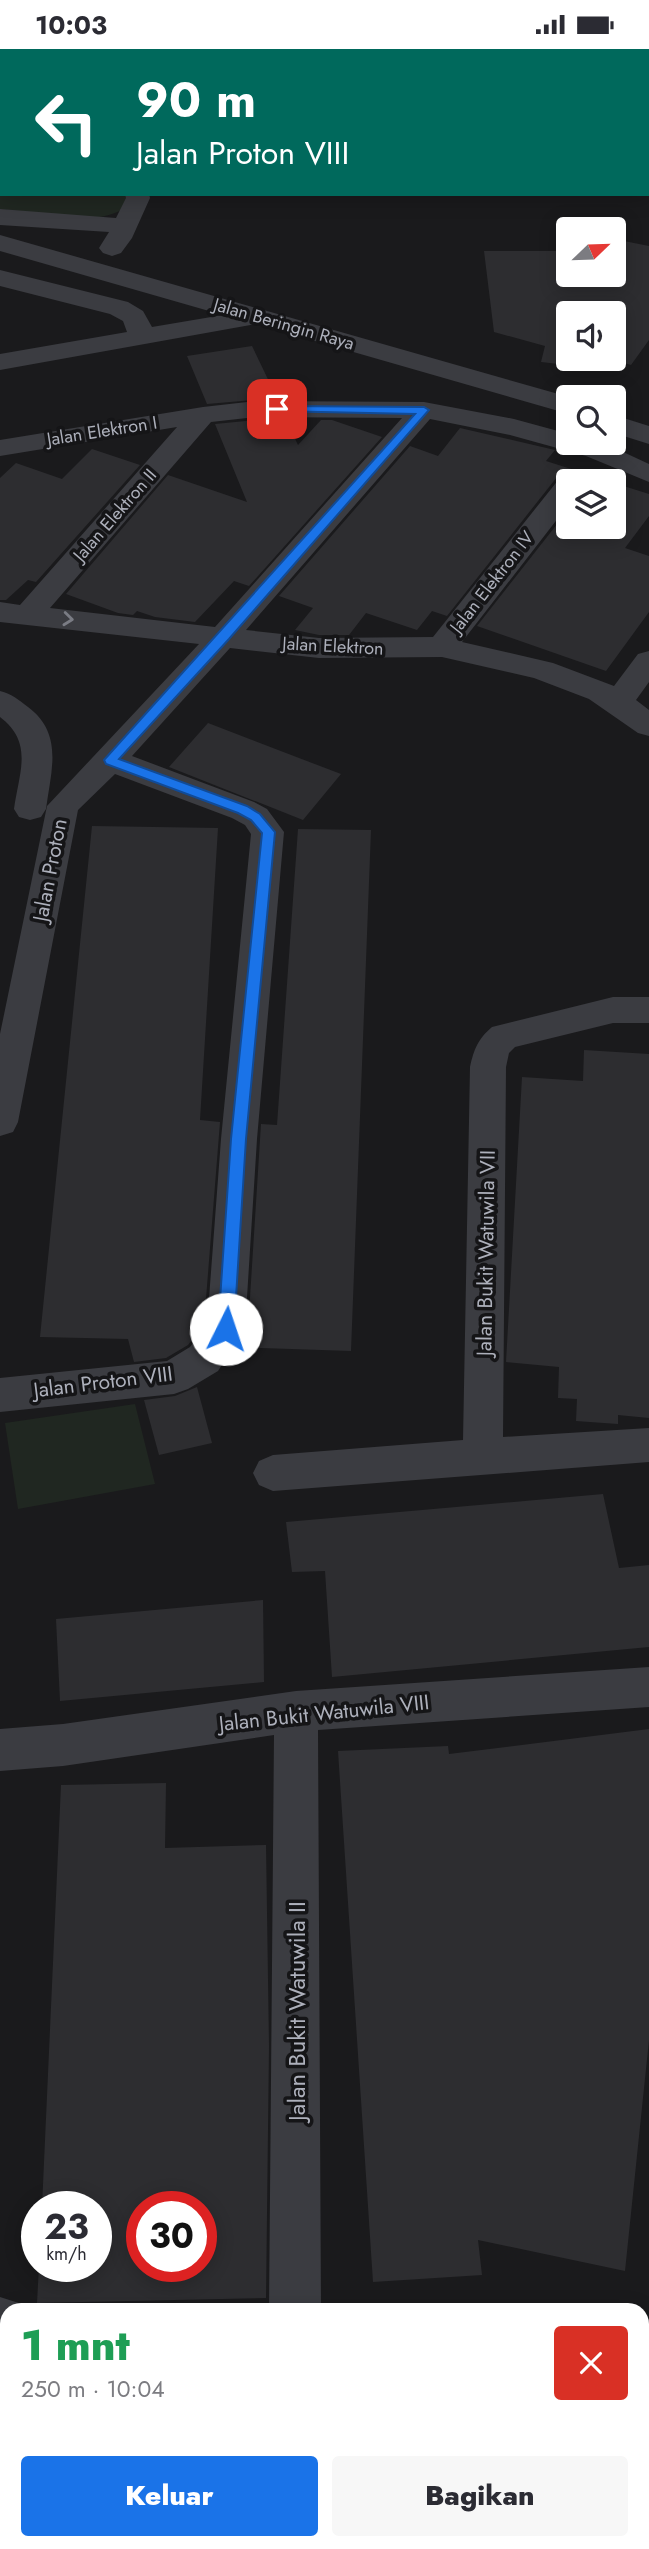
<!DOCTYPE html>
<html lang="id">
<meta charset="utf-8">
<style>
:root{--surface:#fff;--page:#f7f7f7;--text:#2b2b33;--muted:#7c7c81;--accent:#1a73e8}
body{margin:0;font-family:Jost,sans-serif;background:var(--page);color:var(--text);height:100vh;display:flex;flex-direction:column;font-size:26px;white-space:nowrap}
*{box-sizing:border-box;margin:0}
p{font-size:23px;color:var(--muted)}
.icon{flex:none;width:38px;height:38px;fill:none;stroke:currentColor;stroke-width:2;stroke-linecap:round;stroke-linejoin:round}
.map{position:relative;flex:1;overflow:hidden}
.details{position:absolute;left:0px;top:2254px;width:649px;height:247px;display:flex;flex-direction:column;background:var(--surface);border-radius:21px 21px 0 0;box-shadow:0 4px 18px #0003}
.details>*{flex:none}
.guide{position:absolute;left:0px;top:0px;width:649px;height:147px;box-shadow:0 4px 18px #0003;background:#00695c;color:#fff;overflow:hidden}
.needle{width:46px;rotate:67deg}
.buttons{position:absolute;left:556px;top:168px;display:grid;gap:14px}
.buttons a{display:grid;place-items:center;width:70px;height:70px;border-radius:7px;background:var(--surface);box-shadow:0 4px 18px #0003;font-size:35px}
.speed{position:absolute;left:21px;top:2142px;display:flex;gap:14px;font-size:35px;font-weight:700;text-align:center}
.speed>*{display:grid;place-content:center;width:91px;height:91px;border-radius:50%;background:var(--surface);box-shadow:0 4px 18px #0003;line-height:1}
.speed small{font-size:18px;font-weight:400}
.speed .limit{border:10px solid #d22;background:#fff;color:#111}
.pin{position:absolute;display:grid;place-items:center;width:60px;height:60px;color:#fff;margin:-30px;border-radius:14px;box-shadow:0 4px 10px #0006}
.me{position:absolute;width:77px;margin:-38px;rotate:4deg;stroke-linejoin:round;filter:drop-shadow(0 0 5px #0008)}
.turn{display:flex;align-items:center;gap:24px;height:147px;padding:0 21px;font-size:32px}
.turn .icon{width:91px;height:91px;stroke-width:2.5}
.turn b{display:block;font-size:49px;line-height:60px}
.round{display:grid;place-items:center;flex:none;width:74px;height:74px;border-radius:7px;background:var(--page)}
.overview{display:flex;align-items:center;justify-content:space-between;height:119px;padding:0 21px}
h1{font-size:42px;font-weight:800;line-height:52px;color:#1e9e55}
.primary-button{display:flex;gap:14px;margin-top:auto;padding:14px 21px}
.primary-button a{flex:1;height:80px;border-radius:7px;background:var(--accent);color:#fff;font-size:28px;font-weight:800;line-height:80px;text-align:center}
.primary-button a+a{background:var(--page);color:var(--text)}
.status{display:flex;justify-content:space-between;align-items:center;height:49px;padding:0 35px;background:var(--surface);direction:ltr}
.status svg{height:19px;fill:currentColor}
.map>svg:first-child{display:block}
</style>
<div class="status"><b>10:03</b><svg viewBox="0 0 49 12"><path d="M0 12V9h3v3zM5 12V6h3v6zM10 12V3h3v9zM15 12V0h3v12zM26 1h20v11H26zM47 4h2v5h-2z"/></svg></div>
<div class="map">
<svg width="649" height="2500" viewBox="0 0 649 2500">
<rect width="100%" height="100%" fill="#1a1a1c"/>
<g fill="#202721">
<path d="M0,45L2,145H126L129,157C92,181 41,165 0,160Z"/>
<polygon points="135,1355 155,1435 18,1460 5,1374"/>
</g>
<g fill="#2d2d30" fill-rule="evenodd">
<path d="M614,190L649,197V291L631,316L618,312L612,321L541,313L545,297L494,283L484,202H569V226H614ZM569,264H614V310H569Z"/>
<polygon points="252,297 277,349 207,355 187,307"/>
<polygon points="257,371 286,371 298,396 321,371 332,371 382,388 249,537 234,532 195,573 155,568 137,562 133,566 118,564 66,545 168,426 247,453 215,375"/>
<polygon points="460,379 555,401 546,412 609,432 584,432 580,427 570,424 557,428 447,567 432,562 417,581 366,564 349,586 319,586 295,581 313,559 279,547 410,397 438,407"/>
<polygon points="92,400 140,416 36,533 28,531 6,551 0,551 0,429 16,414 62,430"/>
<polygon points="614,434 649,445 649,467 625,499 649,507 649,563 606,622 477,577 569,460 569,478 614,478"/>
<polygon points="208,674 299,709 341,725 303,771 169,718"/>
<polygon points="92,777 218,779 200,1071 220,1073 204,1275 188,1296 166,1309 134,1313 128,1290 40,1288"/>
<polygon points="298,780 371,781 351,1302 236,1298 248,1280 261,1075 277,1076"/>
<polygon points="584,1001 649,1005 649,1369 618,1366 618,1375 576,1372 577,1350 558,1349 559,1318 506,1313 522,1028 583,1032"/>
<polygon points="197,1338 212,1394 159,1406 144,1351 175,1347"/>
<polygon points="603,1445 619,1519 649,1516 649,1598 332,1628 325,1522 292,1523 286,1473"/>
<polygon points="263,1551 264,1633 60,1652 56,1570"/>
<polygon points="649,1680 649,1991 625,2222 478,2191 482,2226 373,2233 338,1702 448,1697 449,1705"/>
<path d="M166,1734L165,1799L266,1796L269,1997L266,2249L37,2254L39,2217H96V2158H42L61,1736ZM142,2158H201V2217H142Z"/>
</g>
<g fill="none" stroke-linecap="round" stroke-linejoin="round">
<g fill="#3b3c41" fill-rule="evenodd">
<polygon points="73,0 95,0 96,2 73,2"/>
<polygon points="339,0 371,0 338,2"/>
<rect x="0" y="25" width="2" height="14"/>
<polygon points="125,145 149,145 150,149 132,189 121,204 112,207 103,204 99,199 109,183 0,176 0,160 116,169 126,149"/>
<polygon points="0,186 569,348 569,365 256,275 0,321 0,305 127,283 123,272 110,265 0,237 0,221 128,253 143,262 152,278 223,266 0,202"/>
<path d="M257,352L424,353L514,370L569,385V394L606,395L649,415V433L586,407L510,386L430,370L246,581L319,589L433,588L559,430L569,427L579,430L581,432H569V455L462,593L553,614L614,637L638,605L649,602V633L636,651L649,661V687L638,684L589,650L534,629L442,608L319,609L230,599L132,707L254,753L267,760L284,783L257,1090L245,1280L218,1322L188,1340L174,1345L0,1363V1329L167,1312L190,1298L207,1276L221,1090L251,785L245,776L232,769L115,725L78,761L18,1073L13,1083L0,1087V985L47,757L199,595L0,573V553L20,556L177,378L0,407V391L203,358ZM257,368L402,369L215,578L50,559L211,373Z"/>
<polygon points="614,366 649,377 649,395 614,384"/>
<path d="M0,642C12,645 19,651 28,658C64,685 51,722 46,760L41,768L30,771L19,768L14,760C19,723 34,694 0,668Z"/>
<path d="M613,948H649V974H613L515,998L509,1004L506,1018L503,1388L649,1379V1413L273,1442L259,1436L253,1424L259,1412L273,1406L463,1391L470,1018C474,1000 478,990 492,978Z"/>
<polygon points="649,1618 649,1658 318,1681 321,2261 269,2261 274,1686 63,1717 0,1722 0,1680 63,1675 296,1642"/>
<polygon points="0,2248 25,2256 27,2261 7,2261 7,2300 0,2300"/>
<rect x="642" y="2271" width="7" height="52"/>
<polygon points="280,2494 334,2494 335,2500 281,2500"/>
</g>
</g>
<defs><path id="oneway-chevron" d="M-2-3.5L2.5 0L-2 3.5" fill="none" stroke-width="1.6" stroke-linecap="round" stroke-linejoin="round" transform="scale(1.75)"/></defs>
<use stroke="#7a7c84" href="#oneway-chevron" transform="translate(68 570) rotate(6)"/>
<polygon fill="#1a73e8" stroke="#114b97" stroke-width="2" points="277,357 424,358 429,361 229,590 119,710 247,757 260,765 275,783 246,1090 234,1280 232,1285 220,1285 218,1280 231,1090 262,784 251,771 238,764 106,715 104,711 415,365 273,362 272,360"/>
<g text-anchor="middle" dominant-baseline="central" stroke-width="7" stroke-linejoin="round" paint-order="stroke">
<g font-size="18" fill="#adb0bb" stroke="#151517">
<text transform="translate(284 275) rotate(16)">Jalan Beringin Raya</text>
<text transform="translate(102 382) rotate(-9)">Jalan Elektron I</text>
<text transform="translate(115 466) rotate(-49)">Jalan Elektron II</text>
<text transform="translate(492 533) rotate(-52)">Jalan Elektron IV</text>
<text transform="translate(333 597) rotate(3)">Jalan Elektron</text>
</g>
<g font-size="21" fill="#adb0bb" stroke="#151517">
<text transform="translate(50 821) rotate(-79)">Jalan Proton</text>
<text transform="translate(486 1204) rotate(-89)">Jalan Bukit Watuwila VII</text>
<text transform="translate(103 1333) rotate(-7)">Jalan Proton VIII</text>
<text transform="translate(324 1664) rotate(-6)">Jalan Bukit Watuwila VIII</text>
</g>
<g font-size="24" fill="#adb0bb" stroke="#151517">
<text transform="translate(296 1962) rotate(-90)">Jalan Bukit Watuwila II</text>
</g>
</g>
</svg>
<div class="buttons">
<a><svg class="needle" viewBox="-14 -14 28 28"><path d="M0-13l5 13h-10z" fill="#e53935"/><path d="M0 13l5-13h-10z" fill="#7c7c81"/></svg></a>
<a><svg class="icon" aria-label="sound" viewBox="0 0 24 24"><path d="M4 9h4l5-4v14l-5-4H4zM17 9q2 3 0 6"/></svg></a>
<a><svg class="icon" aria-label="search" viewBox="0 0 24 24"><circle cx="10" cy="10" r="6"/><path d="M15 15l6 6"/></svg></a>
<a><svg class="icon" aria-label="layers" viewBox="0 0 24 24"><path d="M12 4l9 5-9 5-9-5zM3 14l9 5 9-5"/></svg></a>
</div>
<div class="speed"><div>23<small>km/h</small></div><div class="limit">30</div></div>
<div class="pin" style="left:277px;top:360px;background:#d93025"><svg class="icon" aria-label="arrive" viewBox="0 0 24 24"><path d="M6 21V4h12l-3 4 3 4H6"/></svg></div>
<svg class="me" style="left:226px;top:1280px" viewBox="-20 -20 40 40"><circle r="19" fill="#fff"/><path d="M0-13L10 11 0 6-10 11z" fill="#1a73e8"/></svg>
<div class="guide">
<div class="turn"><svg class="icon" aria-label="left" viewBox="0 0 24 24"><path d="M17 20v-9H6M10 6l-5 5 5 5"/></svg><div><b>90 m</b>Jalan Proton VIII</div></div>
</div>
<section class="details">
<div class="overview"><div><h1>1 mnt</h1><p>250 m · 10:04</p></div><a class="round" style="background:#d93025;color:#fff"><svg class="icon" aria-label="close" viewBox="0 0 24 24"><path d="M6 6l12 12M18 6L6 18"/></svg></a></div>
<div class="primary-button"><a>Keluar</a><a>Bagikan</a></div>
</section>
</div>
